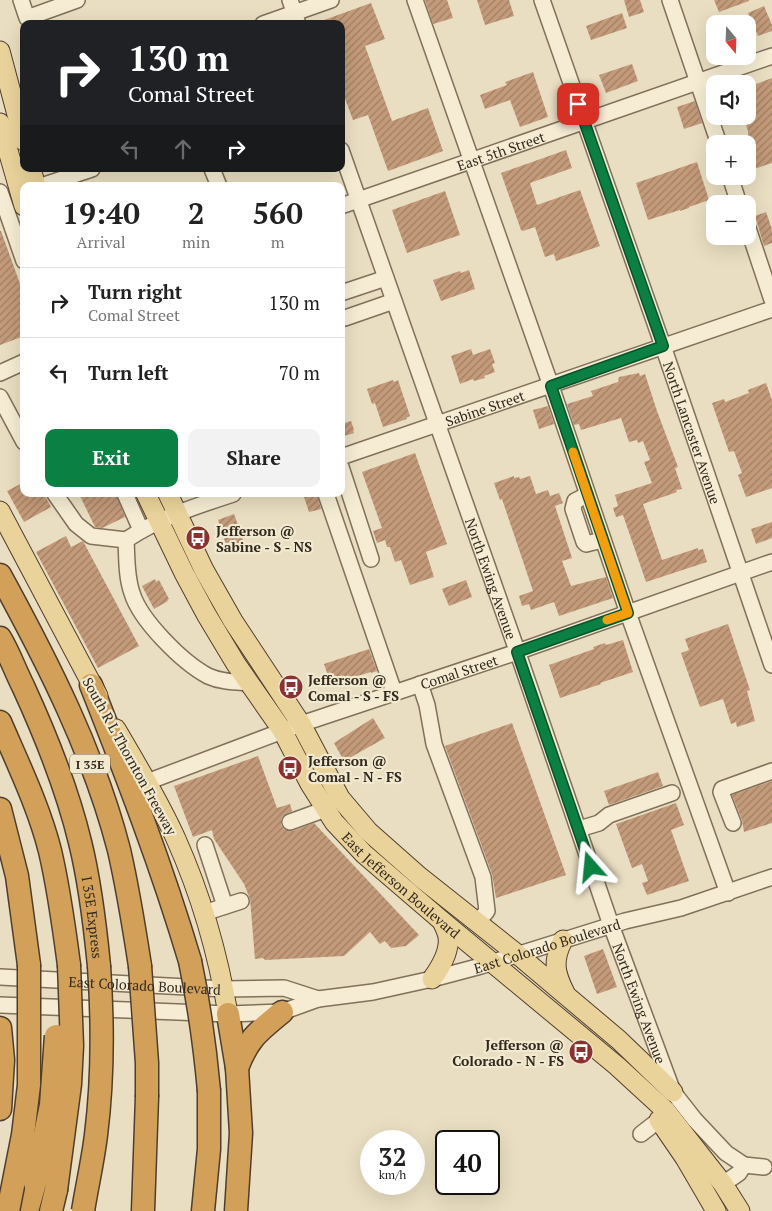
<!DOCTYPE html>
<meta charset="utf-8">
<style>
:root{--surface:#fff;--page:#f2f2f2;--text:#222;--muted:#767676;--line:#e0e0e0;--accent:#0b8043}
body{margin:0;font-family:"PT Serif",serif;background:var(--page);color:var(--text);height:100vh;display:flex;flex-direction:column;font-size:19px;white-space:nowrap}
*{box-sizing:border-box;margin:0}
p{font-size:16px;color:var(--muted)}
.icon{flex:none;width:28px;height:28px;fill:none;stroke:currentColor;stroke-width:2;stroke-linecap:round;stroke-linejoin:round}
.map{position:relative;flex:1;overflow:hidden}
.panel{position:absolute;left:20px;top:182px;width:325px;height:315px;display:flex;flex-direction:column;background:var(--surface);border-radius:10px;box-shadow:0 5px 20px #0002}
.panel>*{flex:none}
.hud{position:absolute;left:20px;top:20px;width:325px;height:152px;border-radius:10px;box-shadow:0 5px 20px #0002;background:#202124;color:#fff;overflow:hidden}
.needle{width:32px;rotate:161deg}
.fabs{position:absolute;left:706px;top:15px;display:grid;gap:10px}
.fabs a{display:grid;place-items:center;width:50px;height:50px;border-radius:10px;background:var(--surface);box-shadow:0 5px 20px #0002;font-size:25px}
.speed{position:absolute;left:360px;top:1130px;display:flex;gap:10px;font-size:25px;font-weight:700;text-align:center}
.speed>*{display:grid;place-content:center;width:65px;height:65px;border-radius:50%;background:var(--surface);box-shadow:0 5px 20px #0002;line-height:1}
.speed small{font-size:12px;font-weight:400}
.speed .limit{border:2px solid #111;border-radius:8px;background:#fff;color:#111}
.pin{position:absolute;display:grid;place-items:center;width:42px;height:42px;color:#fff;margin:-21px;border-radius:10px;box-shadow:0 2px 8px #0006}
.me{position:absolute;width:55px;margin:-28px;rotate:342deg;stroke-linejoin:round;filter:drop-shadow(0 0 4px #0008)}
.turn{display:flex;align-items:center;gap:18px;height:105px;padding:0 25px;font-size:22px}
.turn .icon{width:65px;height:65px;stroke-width:2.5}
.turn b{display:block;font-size:35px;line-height:42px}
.lanes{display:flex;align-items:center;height:48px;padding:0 25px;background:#0003;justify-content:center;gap:25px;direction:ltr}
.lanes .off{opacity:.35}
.eta{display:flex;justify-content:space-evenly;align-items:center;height:85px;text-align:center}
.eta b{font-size:30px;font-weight:800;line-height:35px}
.cta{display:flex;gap:10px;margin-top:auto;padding:10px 25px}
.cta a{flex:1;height:58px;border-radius:10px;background:var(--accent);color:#fff;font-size:20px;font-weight:800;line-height:58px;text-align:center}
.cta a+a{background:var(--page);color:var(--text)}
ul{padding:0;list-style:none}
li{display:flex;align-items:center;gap:15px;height:70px;padding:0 25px;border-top:1px solid var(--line)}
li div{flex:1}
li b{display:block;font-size:19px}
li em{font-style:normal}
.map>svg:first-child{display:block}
</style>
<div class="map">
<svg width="772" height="1211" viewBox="0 0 772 1211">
<defs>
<pattern id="building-hatch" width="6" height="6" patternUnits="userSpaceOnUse" patternTransform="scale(1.25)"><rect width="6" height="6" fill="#c49b7a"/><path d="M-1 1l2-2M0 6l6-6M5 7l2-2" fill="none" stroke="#a07e63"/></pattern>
</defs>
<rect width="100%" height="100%" fill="#e9dec1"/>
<g fill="url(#building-hatch)">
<polygon points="425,0 447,0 453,18 433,24"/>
<polygon points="477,0 509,0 514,16 485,25"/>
<polygon points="624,0 640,0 644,12 629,17"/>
<polygon points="714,0 749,0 749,1 719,12"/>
<polygon points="371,3 385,39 365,46 392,121 428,108 443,151 388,171 368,115 353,120 341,88 341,24 316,23"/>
<polygon points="764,6 772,25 772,31 758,36 748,13"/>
<polygon points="622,13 627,28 591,40 586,26"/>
<polygon points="632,64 638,81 606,93 599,75"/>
<polygon points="533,72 548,117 520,127 510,100 485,109 480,95 507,85 505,82"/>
<polygon points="772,78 772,163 754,169 748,150 748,131 743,116 748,116 748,87"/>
<polygon points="695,101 702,123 684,129 677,107"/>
<polygon points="566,150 572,168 530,183 537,205 580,190 600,246 556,261 554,254 545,257 535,227 523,231 521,230 501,173"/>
<polygon points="697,162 709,200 689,207 689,208 680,211 680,210 648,220 636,183"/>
<polygon points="445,191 460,235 407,253 392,210"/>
<polygon points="766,212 772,229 772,243 764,246 755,216"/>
<polygon points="0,231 1,231 24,295 24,336 0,345"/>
<polygon points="469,270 475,289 441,301 433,280 460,271 461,273"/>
<polygon points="471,349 473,355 490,349 495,363 492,364 495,372 484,376 485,378 474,381 473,379 460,384 451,356"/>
<polygon points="639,373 640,376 645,374 657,411 678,467 675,468 682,489 676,490 677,492 643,504 662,560 698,548 698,550 703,549 707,562 646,582 623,515 616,517 613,508 618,506 615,495 652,483 644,462 650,460 643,441 638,443 637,440 629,442 621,418 581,430 579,424 574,425 567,404 593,396 591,391 618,382 619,377"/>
<polygon points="393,380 394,382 398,380 410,416 406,418 407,419 383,427 375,403 372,404 367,389"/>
<polygon points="766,383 772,400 772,488 746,497 738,475 742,473 734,451 729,452 712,403 724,399 725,402 749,393 748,390"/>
<polygon points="548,406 554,424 539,429 533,410"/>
<polygon points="351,421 354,430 353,431 354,433 341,437 341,424"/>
<polygon points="415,453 447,544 426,552 434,577 410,585 401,560 395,562 390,547 387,547 385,540 377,543 373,531 382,528 362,472"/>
<polygon points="514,476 514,478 519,477 520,479 530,476 536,494 548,490 550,496 559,493 563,503 555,506 572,558 562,561 571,586 606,577 613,598 559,616 554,602 531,610 529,604 522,606 519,596 533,591 502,499 500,500 494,483"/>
<polygon points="24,482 24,494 44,494 51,507 24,522 7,491"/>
<polygon points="79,494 116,494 125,517 102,528 95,527"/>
<polygon points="303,494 317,494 321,509 309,512"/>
<polygon points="234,514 244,542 227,548 218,520"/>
<polygon points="772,522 772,538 756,544 751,529"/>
<polygon points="66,536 71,547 83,541 139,646 98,668 36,552"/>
<polygon points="155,579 156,582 159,580 169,599 167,600 168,601 154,609 142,586"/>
<polygon points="466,580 472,597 449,606 442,589"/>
<polygon points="728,624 750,690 747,691 755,721 737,727 736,722 731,724 723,699 700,707 681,653 689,650 685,639"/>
<polygon points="623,640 633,672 600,683 601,684 560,698 549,665 594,649 593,647 605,643 606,645"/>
<polygon points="369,649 377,671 371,673 371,672 350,678 342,681 342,683 332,687 324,664"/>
<polygon points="373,718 385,738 344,761 334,743"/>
<polygon points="512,723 566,875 496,898 492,874 445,746"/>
<polygon points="258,756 277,808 290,804 292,811 283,816 281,820 281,825 284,829 293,831 314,823 419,935 406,946 391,948 385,941 380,944 370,932 344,956 265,960 263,958 255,959 250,899 244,884 214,839 212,830 193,837 174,786"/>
<polygon points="658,772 663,786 609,805 604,791"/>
<polygon points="772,781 772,823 744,832 742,820 732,795"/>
<polygon points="676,803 684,825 671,830 689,881 647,895 642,883 648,881 642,864 632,868 616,824"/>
<polygon points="603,949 617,987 597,994 584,956"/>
</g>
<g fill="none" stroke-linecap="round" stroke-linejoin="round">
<defs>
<g id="minor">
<polyline points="21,0 27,18 77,0"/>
<polyline points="290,0 298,24"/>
<polyline points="415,0 551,386 628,613 728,893"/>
<path id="s1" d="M542,0L663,346L772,665"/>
<polyline points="670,0 719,144"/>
<polyline points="263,24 331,0"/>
<path id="s2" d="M341,150L521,662L611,925L673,1092L695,1120L726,1153L744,1165L764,1167"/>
<polyline points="212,169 219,186"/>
<polyline points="730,176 739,204"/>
<polyline points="41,186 92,169"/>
<polyline points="0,192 24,261"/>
<path id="s3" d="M341,206L772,56"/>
<polyline points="748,228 772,300"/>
<polyline points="341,293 386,278"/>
<polyline points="345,318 394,301"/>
<polyline points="0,373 24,362"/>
<polyline points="0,397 24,442"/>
<path id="s4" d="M341,457L772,309"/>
<polyline points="341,467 371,559"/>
<polyline points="55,494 76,524 91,536 126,540"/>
<polyline points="125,494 141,530"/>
<path d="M233,494C196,506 159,518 126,540C127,557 126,576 132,593C140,620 182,662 208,676C221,682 235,682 249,683"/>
<polyline points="326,494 394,692"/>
<polyline points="587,495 575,501 573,509 584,542 586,544 602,540"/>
<polyline points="420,684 427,705 434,744 483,877 487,911 477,923"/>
<path id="s5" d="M147,782L301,724L517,652L772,562"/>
<polyline points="290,822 326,809"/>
<polyline points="733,823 721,792 722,789 772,771"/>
<polyline points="579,829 599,823 609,815 672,793"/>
<polyline points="205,845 225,906"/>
<polyline points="204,913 241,901"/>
<path id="s6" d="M0,977L224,989L284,988L318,999"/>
<path id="s7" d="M0,1005L228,1014L282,1012L318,999L373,992L432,979L481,966L625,921L681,908L772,877"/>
<polyline points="641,1134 659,1120 665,1112"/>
<polyline points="723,1184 739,1173 744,1165"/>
</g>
<g id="major">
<polyline points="0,51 24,141"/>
<polyline points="0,123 24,206"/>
<polyline points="31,169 36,186"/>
<path id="s8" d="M146,494L184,573L206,614L236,664L282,730L310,784L334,822L364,854L442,921L617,1066L666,1111L723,1184L740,1211"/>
<polyline points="168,494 204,570 233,621 301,724 340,798 368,831 420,877 517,954 619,1040 673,1092"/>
<polyline points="0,511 98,696"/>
<path d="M116,729C137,765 159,801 176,839C201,895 218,954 228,1014"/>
<path d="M563,940C552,961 555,973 565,993"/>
<path d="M432,979C440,968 450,951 448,937C447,931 444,926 442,921"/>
<polyline points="659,1120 685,1158 716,1211"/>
</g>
<g id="highway">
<path d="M0,575C48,663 94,753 119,850C128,889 134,927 140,966"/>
<path id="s9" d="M0,638C9,653 15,670 23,686C46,736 67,788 80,842C90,882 95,925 99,966"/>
<path d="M91,685C127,776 162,867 190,961"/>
<path d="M0,722C18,764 39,807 50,851C59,889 64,927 69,965"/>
<polyline points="0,809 17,876 29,965"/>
<polyline points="228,1014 237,1068 241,1133 236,1211"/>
<polyline points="0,1028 3,1060 0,1109"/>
<path d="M237,1068C249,1037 258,1032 282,1012"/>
<polyline points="27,1211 35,1183"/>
<polyline points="51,1211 56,1190"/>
<polyline points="143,1211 147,1097"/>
<polyline points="203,1211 209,1149 209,1091"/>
</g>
</defs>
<use href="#minor" stroke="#81705a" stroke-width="18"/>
<use href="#major" stroke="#4f3e2e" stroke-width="21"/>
<use href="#highway" stroke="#4f3e2e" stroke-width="25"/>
<use href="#minor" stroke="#f5ecd3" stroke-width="15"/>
<use href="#major" stroke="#ead39b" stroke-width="19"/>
<use href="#highway" stroke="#d2a058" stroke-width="22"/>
<defs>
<g id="highway-bridge">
<path d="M190,961C199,1004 205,1047 209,1091"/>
<polyline points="140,966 147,1063 147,1097"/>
<polyline points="35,1183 51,1105 56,1036"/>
<polyline points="56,1190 70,1084 72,1046 69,965"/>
<polyline points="8,1211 23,1135 29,1085 29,965"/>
<path d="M83,1211C87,1186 93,1160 96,1135C103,1079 103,1023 99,966"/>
</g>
</defs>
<use href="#highway-bridge" stroke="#4f3e2e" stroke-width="25" stroke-linecap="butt"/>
<use href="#highway-bridge" stroke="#d2a058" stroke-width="22"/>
</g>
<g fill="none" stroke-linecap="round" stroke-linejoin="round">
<defs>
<polyline id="route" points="578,104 663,346 551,386 628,613 517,652 591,867"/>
</defs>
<use href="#route" stroke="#07532c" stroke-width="12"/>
<use href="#route" stroke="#0b8043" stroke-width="9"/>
<polyline stroke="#f59e0b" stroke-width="9" points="573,452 628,613 607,620"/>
</g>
<defs>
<symbol id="bus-disc" viewBox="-11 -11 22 22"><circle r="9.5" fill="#8b3130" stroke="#f1e9d0"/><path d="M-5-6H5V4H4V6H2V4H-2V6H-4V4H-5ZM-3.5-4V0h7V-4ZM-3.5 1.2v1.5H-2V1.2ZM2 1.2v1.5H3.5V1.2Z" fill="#fff"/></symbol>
</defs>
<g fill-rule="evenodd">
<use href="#bus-disc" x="184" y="524" width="28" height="28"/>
<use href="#bus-disc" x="277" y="673" width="28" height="28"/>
<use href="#bus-disc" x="276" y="754" width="28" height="28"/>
<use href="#bus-disc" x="567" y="1038" width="28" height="28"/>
</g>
<g text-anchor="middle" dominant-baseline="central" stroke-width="4.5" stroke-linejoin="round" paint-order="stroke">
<rect fill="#f1e9d0" stroke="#6b6253" stroke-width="1" x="70" y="754.5" width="40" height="19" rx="4"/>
<g font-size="12" font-weight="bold" fill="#32281d">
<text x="90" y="764">I 35E</text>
</g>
<g font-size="14" fill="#32281d" stroke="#f1e9d0">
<text stroke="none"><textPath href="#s3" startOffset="169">East 5th Street</textPath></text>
<text stroke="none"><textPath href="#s4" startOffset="152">Sabine Street</textPath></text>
<text stroke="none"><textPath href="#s1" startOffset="458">North Lancaster Avenue</textPath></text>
<text stroke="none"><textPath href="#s2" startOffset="454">North Ewing Avenue</textPath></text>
<text stroke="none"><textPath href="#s5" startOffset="331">Comal Street</textPath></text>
<text transform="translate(130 756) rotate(61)">South R L Thornton Freeway</text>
<text stroke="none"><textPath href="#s8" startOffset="471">East Jefferson Boulevard</textPath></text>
<text stroke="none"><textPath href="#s9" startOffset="296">I 35E Express</textPath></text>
<text stroke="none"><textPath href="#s7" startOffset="556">East Colorado Boulevard</textPath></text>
<text stroke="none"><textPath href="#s6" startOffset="145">East Colorado Boulevard</textPath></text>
<text stroke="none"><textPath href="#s2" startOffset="904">North Ewing Avenue</textPath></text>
</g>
<g font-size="14" font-weight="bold" fill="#32281d" stroke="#f1e9d0" text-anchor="start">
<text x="216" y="530">Jefferson @<tspan x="216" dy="16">Sabine - S - NS</tspan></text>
<text x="308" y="679">Jefferson @<tspan x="308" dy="16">Comal - S - FS</tspan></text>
<text x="308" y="760">Jefferson @<tspan x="308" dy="16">Comal - N - FS</tspan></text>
<text x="564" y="1044" text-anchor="end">Jefferson @<tspan x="564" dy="16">Colorado - N - FS</tspan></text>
</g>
</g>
</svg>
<div class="fabs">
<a><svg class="needle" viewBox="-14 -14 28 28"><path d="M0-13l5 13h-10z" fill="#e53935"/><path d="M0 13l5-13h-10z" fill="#767676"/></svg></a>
<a><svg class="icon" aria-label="sound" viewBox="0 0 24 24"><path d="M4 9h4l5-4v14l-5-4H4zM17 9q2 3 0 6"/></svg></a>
<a>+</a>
<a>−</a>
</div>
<div class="speed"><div>32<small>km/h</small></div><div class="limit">40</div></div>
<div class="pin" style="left:578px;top:104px;background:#d93025"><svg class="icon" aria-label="arrive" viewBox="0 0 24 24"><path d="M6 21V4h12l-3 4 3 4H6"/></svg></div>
<svg class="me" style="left:591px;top:867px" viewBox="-20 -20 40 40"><path d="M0-17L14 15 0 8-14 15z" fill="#0b8043" stroke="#fff" stroke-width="4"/></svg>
<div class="hud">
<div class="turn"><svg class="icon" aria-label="right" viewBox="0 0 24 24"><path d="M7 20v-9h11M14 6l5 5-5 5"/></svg><div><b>130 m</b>Comal Street</div></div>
<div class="lanes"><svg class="icon off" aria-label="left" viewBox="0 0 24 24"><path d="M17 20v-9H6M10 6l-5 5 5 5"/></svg><svg class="icon off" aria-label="ahead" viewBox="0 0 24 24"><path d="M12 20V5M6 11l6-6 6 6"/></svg><svg class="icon" aria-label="right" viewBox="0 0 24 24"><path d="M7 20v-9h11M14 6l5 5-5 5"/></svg></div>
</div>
<section class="panel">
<div class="eta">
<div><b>19:40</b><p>Arrival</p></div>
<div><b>2</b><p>min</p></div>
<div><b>560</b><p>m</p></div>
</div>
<ul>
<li><svg class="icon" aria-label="right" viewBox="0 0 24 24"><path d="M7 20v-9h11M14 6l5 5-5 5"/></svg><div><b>Turn right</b><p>Comal Street</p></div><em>130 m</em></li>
<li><svg class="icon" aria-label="left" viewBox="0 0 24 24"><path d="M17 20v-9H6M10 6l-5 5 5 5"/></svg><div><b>Turn left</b></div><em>70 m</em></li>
</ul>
<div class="cta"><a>Exit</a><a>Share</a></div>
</section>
</div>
